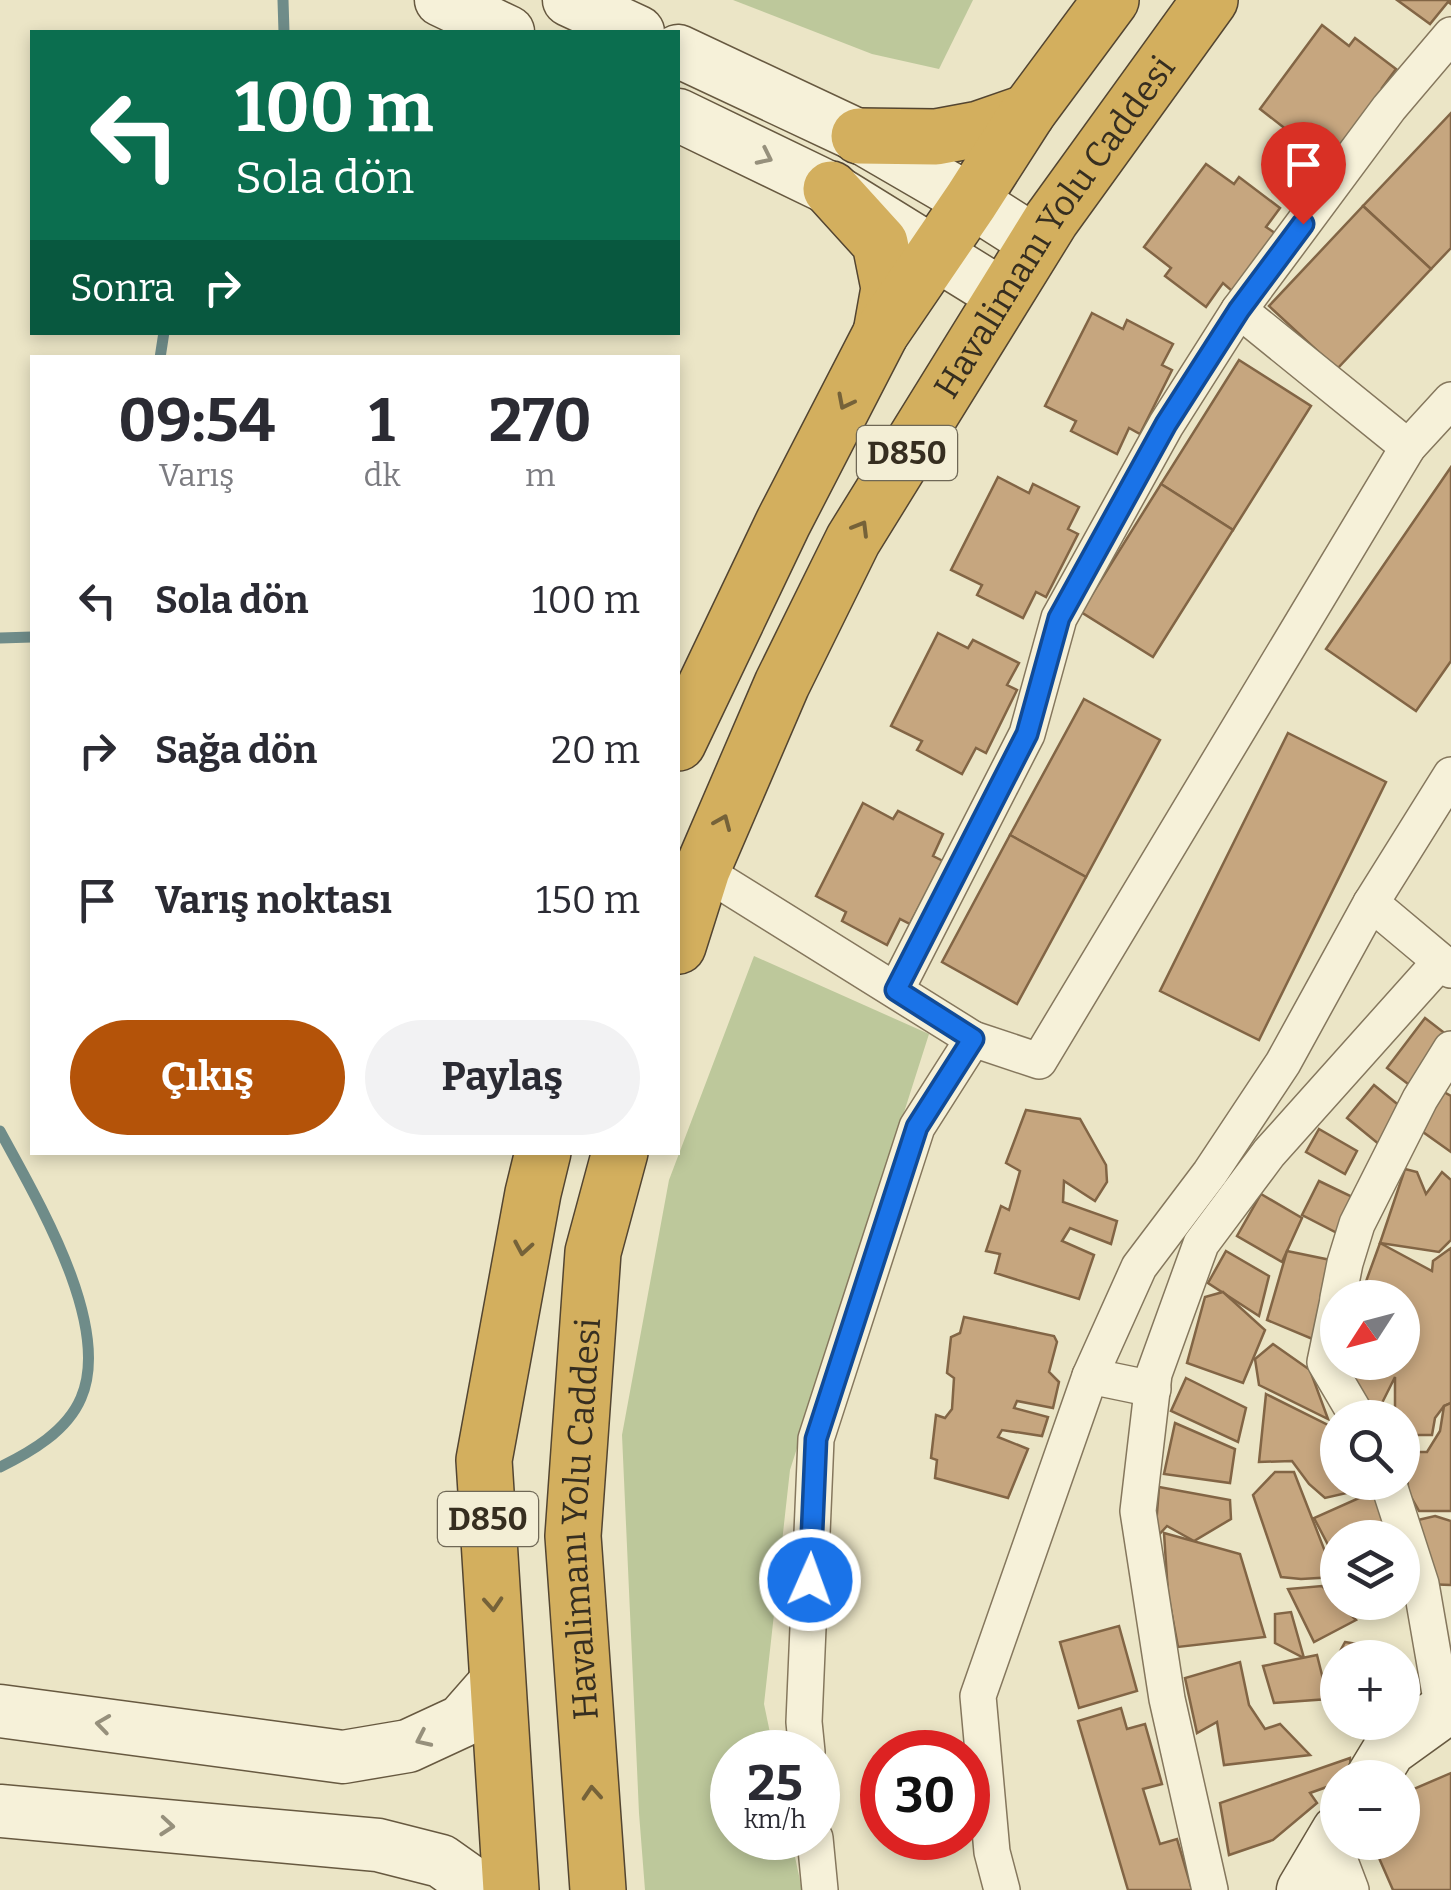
<!DOCTYPE html>
<html lang="tr">
<meta charset="utf-8">
<style>
:root{--surface:#fff;--page:#f2f2f3;--text:#2b2b33;--muted:#7c7c81;--accent:#b45309}
body{margin:0;font-family:Bitter,serif;background:var(--page);color:var(--text);height:100vh;display:flex;flex-direction:column;font-size:38px;white-space:nowrap}
*{box-sizing:border-box;margin:0}
p{font-size:32px;color:var(--muted)}
.icon{flex:none;width:55px;height:55px;fill:none;stroke:currentColor;stroke-width:2;stroke-linecap:round;stroke-linejoin:round}
.map{position:relative;flex:1;overflow:hidden}
.sheet{position:absolute;left:30px;top:355px;width:650px;height:800px;display:flex;flex-direction:column;background:var(--surface);border-radius:0px;box-shadow:0 5px 15px #0003}
.sheet>*{flex:none}
.hud{position:absolute;left:30px;top:30px;width:650px;height:305px;border-radius:0px;box-shadow:0 5px 15px #0003;background:#0b6e4f;color:#fff;overflow:hidden}
.needle{width:65px;rotate:234deg}
.buttons{position:absolute;left:1320px;top:1280px;display:grid;gap:20px}
.buttons a{display:grid;place-items:center;width:100px;height:100px;border-radius:50%;background:var(--surface);box-shadow:0 5px 15px #0003;font-size:50px}
.speed{position:absolute;left:710px;top:1730px;display:flex;gap:20px;font-size:50px;font-weight:700;text-align:center}
.speed>*{display:grid;place-content:center;width:130px;height:130px;border-radius:50%;background:var(--surface);box-shadow:0 5px 15px #0003;line-height:1}
.speed small{font-size:25px;font-weight:400}
.speed .limit{border:15px solid #d22;background:#fff;color:#111}
.pin{position:absolute;display:grid;place-items:center;width:85px;height:85px;color:#fff;margin:-102px -42px;border-radius:50% 50% 50% 0;rotate:-45deg;box-shadow:0 0 10px #0007}
.pin .icon{rotate:45deg}
.me{position:absolute;width:110px;margin:-55px;rotate:2deg;stroke-linejoin:round;filter:drop-shadow(0 0 8px #0008)}
.turn{display:flex;align-items:center;gap:35px;height:210px;padding:0 40px;font-size:45px}
.turn .icon{width:130px;height:130px;stroke-width:2.5}
.turn b{display:block;font-size:70px;line-height:85px}
.then{display:flex;align-items:center;height:95px;padding:0 40px;background:#0003;gap:20px;font-size:38px}
.eta{display:flex;justify-content:space-evenly;align-items:center;height:170px;text-align:center}
.eta b{font-size:60px;font-weight:700;line-height:70px}
.primary-button{display:flex;gap:20px;margin-top:auto;padding:20px 40px}
.primary-button a{flex:1;height:115px;border-radius:60px;background:var(--accent);color:#fff;font-size:40px;font-weight:700;line-height:115px;text-align:center}
.primary-button a+a{background:var(--page);color:var(--text)}
ul{padding:0;list-style:none}
li{display:flex;align-items:center;gap:30px;height:150px;padding:0 40px}
li div{flex:1}
li b{display:block;font-size:38px}
li em{font-style:normal}
.map>svg:first-child{display:block}
</style>
<div class="map">
<svg width="1451" height="1890" viewBox="0 0 1451 1890">
<rect width="100%" height="100%" fill="#ebe5c6"/>
<g fill="#bdc89b">
<polygon points="733,0 973,0 939,69 872,54"/>
<polygon points="754,956 929,1034 790,1470 764,1704 774,1752 732,1752 732,1838 791,1838 802,1890 645,1890 639,1813 622,1435 669,1180"/>
</g>
<g fill="none" stroke-linecap="round" stroke-linejoin="round">
<g stroke="#6f8c89" stroke-width="11">
<polyline points="283,0 284,32"/>
<polyline points="160,358 164,332"/>
<polyline points="0,638 32,637"/>
<path d="M0,1131C35,1196 113,1325 81,1398C67,1431 31,1452 0,1467"/>
</g>
</g>
<g fill="#c6a67f" stroke="#826545" stroke-width="2.5">
<polygon points="1397,0 1451,0 1451,4 1448,2 1430,24"/>
<polygon points="1322,25 1349,46 1355,38 1396,69 1382,88 1391,95 1348,152 1339,145 1322,168 1281,138 1287,130 1260,109"/>
<polygon points="1451,113 1451,248 1431,269 1363,206"/>
<polygon points="1206,164 1234,184 1239,177 1280,208 1266,227 1275,233 1232,291 1223,283 1206,307 1165,276 1171,268 1144,247"/>
<polygon points="1363,206 1431,269 1337,369 1269,306"/>
<polygon points="1092,313 1123,329 1127,320 1173,344 1162,365 1172,370 1140,434 1129,428 1117,454 1071,431 1076,421 1045,406"/>
<polygon points="1239,360 1311,406 1233,530 1161,484"/>
<polygon points="1451,467 1451,661 1416,711 1326,649"/>
<polygon points="998,477 1029,493 1033,484 1079,507 1068,529 1078,534 1046,597 1036,592 1023,618 977,595 982,585 951,570"/>
<polygon points="1161,484 1233,530 1153,657 1081,612"/>
<polygon points="938,633 968,648 973,640 1019,663 1007,685 1017,690 986,753 976,748 962,774 917,750 922,741 891,726"/>
<polygon points="1084,699 1160,740 1086,877 1010,835"/>
<polygon points="1288,733 1386,782 1259,1040 1160,991"/>
<polygon points="863,803 893,819 898,811 943,834 933,856 943,861 910,924 900,919 887,945 842,921 846,912 816,896"/>
<polygon points="1010,835 1086,877 1017,1004 942,962"/>
<polygon points="1425,1018 1451,1038 1416,1090 1387,1068"/>
<polygon points="1374,1085 1407,1112 1380,1145 1347,1118"/>
<polygon points="1442,1091 1451,1096 1451,1152 1423,1132"/>
<polygon points="1026,1110 1080,1119 1106,1165 1107,1182 1095,1201 1064,1181 1063,1202 1117,1221 1111,1244 1070,1228 1062,1241 1094,1255 1079,1299 995,1273 1000,1254 986,1251 1001,1206 1009,1210 1020,1171 1006,1163"/>
<polygon points="1319,1129 1357,1151 1345,1174 1306,1152"/>
<polygon points="1405,1169 1417,1172 1426,1194 1442,1172 1451,1180 1451,1240 1439,1252 1380,1243"/>
<polygon points="1319,1181 1363,1202 1345,1237 1302,1215"/>
<polygon points="1261,1194 1302,1218 1282,1262 1237,1236"/>
<polygon points="1380,1243 1432,1271 1433,1261 1451,1248 1451,1403 1444,1406 1435,1418 1432,1435 1402,1435 1402,1418 1395,1418 1395,1377 1376,1415 1355,1401 1340,1362 1402,1362 1402,1298 1360,1298"/>
<polygon points="1226,1251 1269,1276 1259,1316 1208,1283"/>
<polygon points="1287,1251 1345,1263 1315,1340 1267,1320"/>
<polygon points="1223,1292 1265,1330 1243,1383 1187,1363 1205,1297"/>
<polygon points="964,1317 1054,1336 1057,1342 1049,1372 1059,1382 1053,1408 1017,1401 1014,1408 1048,1417 1042,1436 1002,1430 998,1437 1028,1449 1008,1498 935,1478 937,1460 931,1458 936,1415 945,1418 952,1409 954,1378 947,1373 951,1337 960,1333"/>
<polygon points="1273,1344 1310,1370 1328,1419 1259,1385 1255,1359"/>
<polygon points="1186,1378 1246,1408 1238,1442 1171,1411"/>
<polygon points="1266,1394 1338,1430 1338,1482 1376,1482 1377,1486 1325,1498 1309,1484 1292,1461 1259,1462"/>
<polygon points="1451,1403 1451,1511 1419,1511 1408,1492 1407,1452 1427,1452 1440,1431 1444,1406"/>
<polygon points="1175,1423 1235,1449 1230,1483 1164,1474"/>
<polygon points="1275,1472 1294,1472 1335,1577 1301,1579 1281,1577 1253,1495"/>
<polygon points="1159,1487 1230,1500 1231,1519 1194,1541 1167,1526 1155,1539"/>
<polygon points="1377,1490 1397,1538 1338,1538 1338,1564 1314,1518"/>
<polygon points="1435,1516 1451,1521 1451,1585 1425,1584 1418,1520"/>
<polygon points="1164,1533 1240,1554 1265,1637 1178,1647 1168,1594"/>
<polygon points="1322,1586 1356,1620 1314,1642 1288,1589"/>
<polygon points="1357,1602 1397,1602 1363,1616"/>
<polygon points="1291,1612 1304,1658 1275,1643 1275,1614"/>
<polygon points="1119,1626 1137,1691 1079,1708 1060,1642"/>
<polygon points="1345,1642 1358,1644 1363,1658 1339,1658 1338,1655"/>
<polygon points="1317,1655 1328,1699 1274,1703 1263,1666"/>
<polygon points="1240,1662 1249,1705 1265,1729 1280,1724 1310,1755 1224,1765 1217,1722 1197,1733 1185,1678"/>
<polygon points="1121,1708 1127,1729 1145,1724 1162,1784 1143,1789 1160,1844 1177,1839 1192,1890 1128,1890 1078,1721"/>
<polygon points="1350,1758 1352,1778 1338,1778 1338,1783 1310,1793 1317,1803 1273,1840 1229,1855 1220,1803"/>
<polygon points="1451,1773 1451,1890 1393,1890 1372,1842 1402,1842 1402,1794"/>
</g>
<g fill="none" stroke-linecap="round" stroke-linejoin="round">
<defs>
<g id="street">
<polyline points="1239,310 1408,447"/>
<polyline points="702,870 973,1039 917,1127 816,1439 804,1722 807,1752"/>
<polyline points="1371,903 1451,970"/>
<polyline points="896,990 1027,734 1059,618 1166,425 1239,310 1389,108 1451,35"/>
<polyline points="973,1039 1039,1061 1408,447 1451,400"/>
<polyline points="1338,1298 1345,1263 1357,1224 1420,1099 1451,1049"/>
<polyline points="1338,1300 1325,1362 1358,1418"/>
<polyline points="1090,1376 1153,1389"/>
<polyline points="1388,1482 1421,1584 1443,1711"/>
<polyline points="815,1838 820,1890"/>
<polyline points="1332,1840 1351,1890"/>
<polyline points="1002,1890 992,1852 978,1696 1090,1376 1139,1267 1210,1173 1283,1063 1371,903 1451,775"/>
<polyline points="1210,1890 1167,1699 1138,1511 1154,1374 1201,1244 1269,1153 1440,962"/>
</g>
<g id="secondary">
<polyline points="441,0 508,32"/>
<polyline points="569,0 638,32"/>
<polyline points="678,51 859,136 971,201 1037,243"/>
<polyline points="678,115 831,189 1004,296"/>
<polyline points="0,1711 343,1757 408,1746 462,1721 498,1680"/>
<polyline points="1372,1778 1389,1750 1443,1711 1451,1708"/>
<polyline points="0,1811 378,1845 441,1861 482,1890"/>
<polyline points="1303,1890 1338,1831"/>
</g>
<g id="highway">
<polyline points="859,136 936,137 979,129 1028,112"/>
<polyline points="831,189 880,243 889,288 881,333"/>
<polyline points="678,743 783,523 881,333 971,201 1028,112 1111,0"/>
<path id="s1" d="M678,946L702,870L782,684L853,540L1051,220L1210,0"/>
<polyline points="511,1890 484,1460 533,1193 543,1152"/>
<path id="s2" d="M598,1890L573,1536L593,1252L620,1152"/>
</g>
</defs>
<use href="#street" stroke="#85775d" stroke-width="38"/>
<use href="#secondary" stroke="#675940" stroke-width="55"/>
<use href="#highway" stroke="#534531" stroke-width="58"/>
<use href="#street" stroke="#f6f1d9" stroke-width="35"/>
<use href="#secondary" stroke="#f6f1d9" stroke-width="52"/>
<use href="#highway" stroke="#d3af5e" stroke-width="55"/>
</g>
<defs><path id="oneway-chevron" d="M-2-3.5L2.5 0L-2 3.5" fill="none" stroke-width="1.6" stroke-linecap="round" stroke-linejoin="round" transform="scale(2.5)"/></defs>
<g stroke="#96907c">
<use href="#oneway-chevron" transform="translate(765 157) rotate(26)"/>
<use href="#oneway-chevron" transform="translate(103 1724) rotate(-172)"/>
<use href="#oneway-chevron" transform="translate(423 1739) rotate(155)"/>
<use href="#oneway-chevron" transform="translate(167 1826) rotate(5)"/>
</g>
<g stroke="#756239">
<use href="#oneway-chevron" transform="translate(845 402) rotate(117)"/>
<use href="#oneway-chevron" transform="translate(861 528) rotate(-59)"/>
<use href="#oneway-chevron" transform="translate(723 822) rotate(-67)"/>
<use href="#oneway-chevron" transform="translate(523 1248) rotate(100)"/>
<use href="#oneway-chevron" transform="translate(493 1604) rotate(86)"/>
<use href="#oneway-chevron" transform="translate(592 1793) rotate(-94)"/>
</g>
<g fill="none" stroke-linecap="round" stroke-linejoin="round">
<defs>
<polyline id="route" points="810,1580 816,1439 917,1127 973,1039 896,990 1027,734 1059,618 1166,424 1239,310 1303,224"/>
</defs>
<use href="#route" stroke="#114b97" stroke-width="25"/>
<use href="#route" stroke="#1a73e8" stroke-width="18"/>
</g>
<g text-anchor="middle" dominant-baseline="central" stroke-width="8" stroke-linejoin="round" paint-order="stroke">
<g fill="#f3eed5" stroke="#6f6856" stroke-width="2.5">
<rect x="857" y="426" width="100" height="54" rx="8"/>
<rect x="438" y="1492" width="100" height="54" rx="8"/>
</g>
<g font-size="32" font-weight="bold" fill="#362e20">
<text x="907" y="453">D850</text>
<text x="488" y="1519">D850</text>
</g>
<g font-size="35" fill="#362e20" stroke="#f3eed5">
<text stroke="none"><textPath href="#s1" startOffset="815">Havalimanı Yolu Caddesi</textPath></text>
<text stroke="none"><textPath href="#s2" startOffset="372">Havalimanı Yolu Caddesi</textPath></text>
</g>
</g>
</svg>
<div class="buttons">
<a><svg class="needle" viewBox="-14 -14 28 28"><path d="M0-13l5 13h-10z" fill="#e53935"/><path d="M0 13l5-13h-10z" fill="#7c7c81"/></svg></a>
<a><svg class="icon" aria-label="search" viewBox="0 0 24 24"><circle cx="10" cy="10" r="6"/><path d="M15 15l6 6"/></svg></a>
<a><svg class="icon" aria-label="layers" viewBox="0 0 24 24"><path d="M12 4l9 5-9 5-9-5zM3 14l9 5 9-5"/></svg></a>
<a>+</a>
<a>−</a>
</div>
<div class="speed"><div>25<small>km/h</small></div><div class="limit">30</div></div>
<div class="pin" style="left:1303px;top:224px;background:#d93025"><svg class="icon" aria-label="arrive" viewBox="0 0 24 24"><path d="M6 21V4h12l-3 4 3 4H6"/></svg></div>
<svg class="me" style="left:810px;top:1580px" viewBox="-20 -20 40 40"><circle r="17" fill="#1a73e8" stroke="#fff" stroke-width="3"/><path d="M0-11L8 9 0 5-8 9z" fill="#fff"/></svg>
<div class="hud">
<div class="turn"><svg class="icon" aria-label="left" viewBox="0 0 24 24"><path d="M17 20v-9H6M10 6l-5 5 5 5"/></svg><div><b>100 m</b>Sola dön</div></div>
<div class="then">Sonra<svg class="icon" aria-label="right" viewBox="0 0 24 24"><path d="M7 20v-9h11M14 6l5 5-5 5"/></svg></div>
</div>
<section class="sheet">
<div class="eta">
<div><b>09:54</b><p>Varış</p></div>
<div><b>1</b><p>dk</p></div>
<div><b>270</b><p>m</p></div>
</div>
<ul>
<li><svg class="icon" aria-label="left" viewBox="0 0 24 24"><path d="M17 20v-9H6M10 6l-5 5 5 5"/></svg><div><b>Sola dön</b></div><em>100 m</em></li>
<li><svg class="icon" aria-label="right" viewBox="0 0 24 24"><path d="M7 20v-9h11M14 6l5 5-5 5"/></svg><div><b>Sağa dön</b></div><em>20 m</em></li>
<li><svg class="icon" aria-label="arrive" viewBox="0 0 24 24"><path d="M6 21V4h12l-3 4 3 4H6"/></svg><div><b>Varış noktası</b></div><em>150 m</em></li>
</ul>
<div class="primary-button"><a>Çıkış</a><a>Paylaş</a></div>
</section>
</div>
